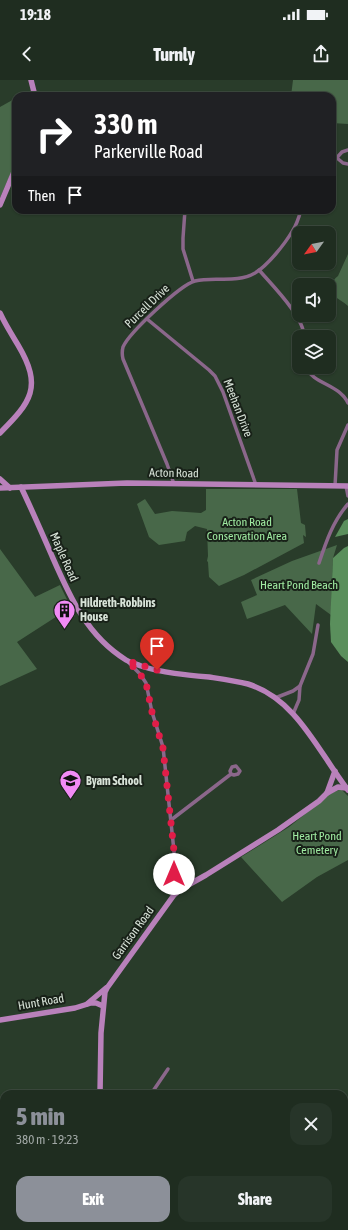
<!DOCTYPE html>
<meta charset="utf-8">
<style>
:root{--surface:#1f2d20;--page:#273529;--text:#f1f3f6;--muted:#a1a8a5;--line:#3c493e;--accent:#8c9099}
body{margin:0;font-family:"Asap Condensed",sans-serif;background:var(--page);color:var(--text);height:100vh;display:flex;flex-direction:column;font-size:15px;white-space:nowrap}
*{box-sizing:border-box;margin:0}
p{font-size:13px;color:var(--muted)}
.icon{flex:none;width:22px;height:22px;fill:none;stroke:currentColor;stroke-width:2;stroke-linecap:round;stroke-linejoin:round}
.map{position:relative;flex:1;overflow:hidden}
.drawer{position:absolute;left:0px;top:1010px;width:348px;height:140px;display:flex;flex-direction:column;background:var(--surface);border-radius:12px 12px 0 0;box-shadow:0 1px 3px #0004,0 0 0 1px var(--line)}
.drawer>*{flex:none}
.top-card{position:absolute;left:12px;top:12px;width:324px;height:122px;border-radius:12px;box-shadow:0 1px 3px #0004,0 0 0 1px var(--line);background:#202124;color:#fff;overflow:hidden}
.needle{width:26px;rotate:237deg}
.tools{position:absolute;left:292px;top:146px;display:grid;gap:8px}
.tools a{display:grid;place-items:center;width:44px;height:44px;border-radius:8px;background:var(--surface);box-shadow:0 1px 3px #0004,0 0 0 1px var(--line);font-size:20px}
.pin{position:absolute;display:grid;place-items:center;width:34px;height:34px;color:#fff;margin:-41px -17px;border-radius:50% 50% 50% 0;rotate:-45deg;box-shadow:0 0 4px #0007}
.pin .icon{rotate:45deg}
.me{position:absolute;width:44px;margin:-22px;rotate:0deg;stroke-linejoin:round;filter:drop-shadow(0 0 3px #0008)}
.turn{display:flex;align-items:center;gap:14px;height:84px;padding:0 16px;font-size:18px}
.turn .icon{width:52px;height:52px;stroke-width:2.5}
.turn b{display:block;font-size:28px;line-height:34px}
.then{display:flex;align-items:center;height:38px;padding:0 16px;background:#0003;gap:8px;font-size:15px}
.round{display:grid;place-items:center;flex:none;width:42px;height:42px;border-radius:12px;background:var(--page)}
.head{display:flex;align-items:center;justify-content:space-between;height:68px;padding:0 16px}
h1{font-size:24px;font-weight:800;line-height:30px;color:var(--accent)}
.action{display:flex;gap:8px;margin-top:auto;padding:8px 16px}
.action a{flex:1;height:46px;border-radius:12px;background:var(--accent);color:#fff;font-size:16px;font-weight:800;line-height:46px;text-align:center}
.action a+a{background:var(--page);color:var(--text)}
.status{display:flex;justify-content:space-between;align-items:center;height:28px;padding:0 20px;background:var(--surface);direction:ltr}
.status svg{height:11px;fill:currentColor}
header{display:flex;justify-content:space-between;align-items:center;height:52px;padding:0 16px;background:var(--surface);font-size:18px;font-weight:800}
.map>svg:first-child{display:block}
</style>
<div class="status"><b>19:18</b><svg viewBox="0 0 49 12"><path d="M0 12V9h3v3zM5 12V6h3v6zM10 12V3h3v9zM15 12V0h3v12zM26 1h20v11H26zM47 4h2v5h-2z"/></svg></div>
<header><svg class="icon" aria-label="back" viewBox="0 0 24 24"><path d="M15 5l-7 7 7 7"/></svg>Turnly<svg class="icon" aria-label="share" viewBox="0 0 24 24"><path d="M12 15V3M7 8l5-5 5 5M5 13v7h14v-7"/></svg></header>
<div class="map">
<svg width="348" height="1150" viewBox="0 0 348 1150">
<rect width="100%" height="100%" fill="#293c2a"/>
<g fill="#486849">
<polygon points="293,0 348,0 348,44 332,43 332,16 291,16"/>
<polygon points="16,18 16,81 0,118 0,27"/>
<path d="M348,174V226C344,222 338,219 334,216C328,210 332,200 338,196Z"/>
<polygon points="206,409 297,409 301,443 305,445 306,457 303,455 304,463 244,495 219,506 209,497 208,482 207,481 208,476 207,449 195,446 187,452 185,461 159,465 149,457 137,424 145,419 155,434 172,431 201,433 206,430"/>
<polygon points="337,465 333,478 331,535 316,524 312,554 285,525 247,539 241,522 257,515 251,500 292,481"/>
<polygon points="0,469 35,517 60,505 75,536 69,539 62,533 17,562 37,589 0,606"/>
<polygon points="341,709 348,716 348,780 317,797 282,822 241,777 289,747 330,714"/>
</g>
<g fill="#5a8f5c">
<polygon points="348,439 348,454 335,457 344,441"/>
<polygon points="348,466 348,582 341,576 331,562 330,544 333,478 344,468"/>
</g>
<g fill="none" stroke-linecap="round" stroke-linejoin="round">
<g stroke="#8b678b" stroke-width="3.5">
<polyline points="337,78 343,83 348,84"/>
<polyline points="332,83 342,72 348,70"/>
<polyline points="185,130 183,158 183,169 193,201"/>
<path d="M259,190C272,205 305,238 304,257"/>
<polyline points="147,239 209,290 215,296 223,312 256,405"/>
<path d="M305,287C315,305 339,304 348,323"/>
<path d="M174,404L167,384L123,279C122,275 122,271 123,267C129,253 180,205 195,201C214,196 236,204 255,193C268,185 285,164 293,150C297,144 299,137 301,130"/>
<polyline points="335,406 337,370 348,345"/>
<polyline points="346,406 348,416"/>
<path d="M319,483C326,462 333,441 348,424"/>
<polyline points="129,583 140,594 146,603 152,632 163,667 174,771 174,815"/>
<polyline points="275,618 293,611 300,606"/>
<polyline points="293,634 299,620 300,606 313,574 318,545"/>
<polyline points="171,740 231,694 234,695 238,694 240,691 236,686 232,687 230,691 231,694"/>
<polyline points="151,1014 168,989"/>
<polyline points="0,1075 4,1074"/>
<polyline points="340,1146 346,1150"/>
<polyline points="279,1150 284,1146"/>
</g>
<g stroke="#b981bb" stroke-width="5.5">
<polyline points="31,0 35,16"/>
<polyline points="0,125 16,87"/>
<path d="M0,233C5,244 12,255 18,265C43,307 31,322 0,353"/>
<polyline points="0,399 10,408"/>
<path d="M21,407C32,430 42,453 52,476C70,517 87,556 126,580C131,583 136,584 141,586C163,593 186,595 209,597C222,599 236,601 248,604C297,619 319,673 348,710"/>
<polyline points="0,408 127,403 348,406"/>
<polyline points="327,713 338,707 346,708"/>
<polyline points="87,924 106,908"/>
<polyline points="0,940 75,928 91,923 96,923 103,926"/>
<polyline points="100,1014 101,953 105,912 107,908 174,815 181,809 206,795 278,750 319,721 327,713 335,691"/>
<polyline points="69,1150 70,1146"/>
</g>
</g>
<g fill="none" stroke-linecap="round" stroke-linejoin="round">
<polyline stroke="#e11d48" stroke-width="7" stroke-dasharray="0 12.6" points="157,590 128,581 140,594 146,603 152,632 163,668 174,771 174,794"/>
</g>
<defs>
<symbol id="building-pin" viewBox="-11 -11 22 30"><path d="M0 17L-7.5 6A9.5 9.5 0 1 1 7.5 6Z" fill="#f18bf5" stroke="#182118"/><path d="M-4-6H4V6H1V3H-1V6H-4ZM-2.5-4.3h1.7v1.8h-1.7ZM.8-4.3h1.7v1.8H.8ZM-2.5-1h1.7V.8h-1.7ZM.8-1h1.7V.8H.8Z" fill="#111"/></symbol>
<symbol id="school-pin" viewBox="-11 -11 22 30"><path d="M0 17L-7.5 6A9.5 9.5 0 1 1 7.5 6Z" fill="#f18bf5" stroke="#182118"/><path d="M0-5L7-2L0 1L-7-2ZM-4 1L0 2.5L4 1V4Q0 6-4 4Z" fill="#111"/></symbol>
</defs>
<g fill-rule="evenodd">
<use href="#building-pin" x="52" y="518" width="25" height="34"/>
<use href="#school-pin" x="58" y="688" width="25" height="34"/>
</g>
<g text-anchor="middle" dominant-baseline="central" stroke-width="4" stroke-linejoin="round" paint-order="stroke">
<g font-size="12" fill="#d8e3d8" stroke="#182118">
<text transform="translate(147 226) rotate(-44)">Purcell Drive</text>
<text transform="translate(238 328) rotate(69)">Meehan Drive</text>
<text transform="translate(174 393) rotate(1)">Acton Road</text>
<text transform="translate(64 477) rotate(66)">Maple Road</text>
<text transform="translate(133 853) rotate(-54)">Garrison Road</text>
<text transform="translate(41 922) rotate(-10)">Hunt Road</text>
</g>
<g font-size="12" fill="#9feaa1" stroke="#182118">
<text x="247" y="442">Acton Road<tspan x="247" dy="14">Conservation Area</tspan></text>
<text x="299" y="505">Heart Pond Beach</text>
<text x="317" y="756">Heart Pond<tspan x="317" dy="14">Cemetery</tspan></text>
</g>
<g font-size="12" font-weight="bold" fill="#d8e3d8" stroke="#182118" text-anchor="start">
<text x="80" y="523">Hildreth-Robbins<tspan x="80" dy="14">House</tspan></text>
<text x="86" y="701">Byam School</text>
</g>
</g>
</svg>
<div class="tools">
<a><svg class="needle" viewBox="-14 -14 28 28"><path d="M0-13l5 13h-10z" fill="#e53935"/><path d="M0 13l5-13h-10z" fill="#a1a8a5"/></svg></a>
<a><svg class="icon" aria-label="sound" viewBox="0 0 24 24"><path d="M4 9h4l5-4v14l-5-4H4zM17 9q2 3 0 6"/></svg></a>
<a><svg class="icon" aria-label="layers" viewBox="0 0 24 24"><path d="M12 4l9 5-9 5-9-5zM3 14l9 5 9-5"/></svg></a>
</div>
<div class="pin" style="left:157px;top:590px;background:#d93025"><svg class="icon" aria-label="arrive" viewBox="0 0 24 24"><path d="M6 21V4h12l-3 4 3 4H6"/></svg></div>
<svg class="me" style="left:174px;top:794px" viewBox="-20 -20 40 40"><circle r="19" fill="#fff"/><path d="M0-13L10 11 0 6-10 11z" fill="#e11d48"/></svg>
<div class="top-card">
<div class="turn"><svg class="icon" aria-label="right" viewBox="0 0 24 24"><path d="M7 20v-9h11M14 6l5 5-5 5"/></svg><div><b>330 m</b>Parkerville Road</div></div>
<div class="then">Then<svg class="icon" aria-label="arrive" viewBox="0 0 24 24"><path d="M6 21V4h12l-3 4 3 4H6"/></svg></div>
</div>
<section class="drawer">
<div class="head"><div><h1>5 min</h1><p>380 m · 19:23</p></div><a class="round"><svg class="icon" aria-label="close" viewBox="0 0 24 24"><path d="M6 6l12 12M18 6L6 18"/></svg></a></div>
<div class="action"><a>Exit</a><a>Share</a></div>
</section>
</div>
